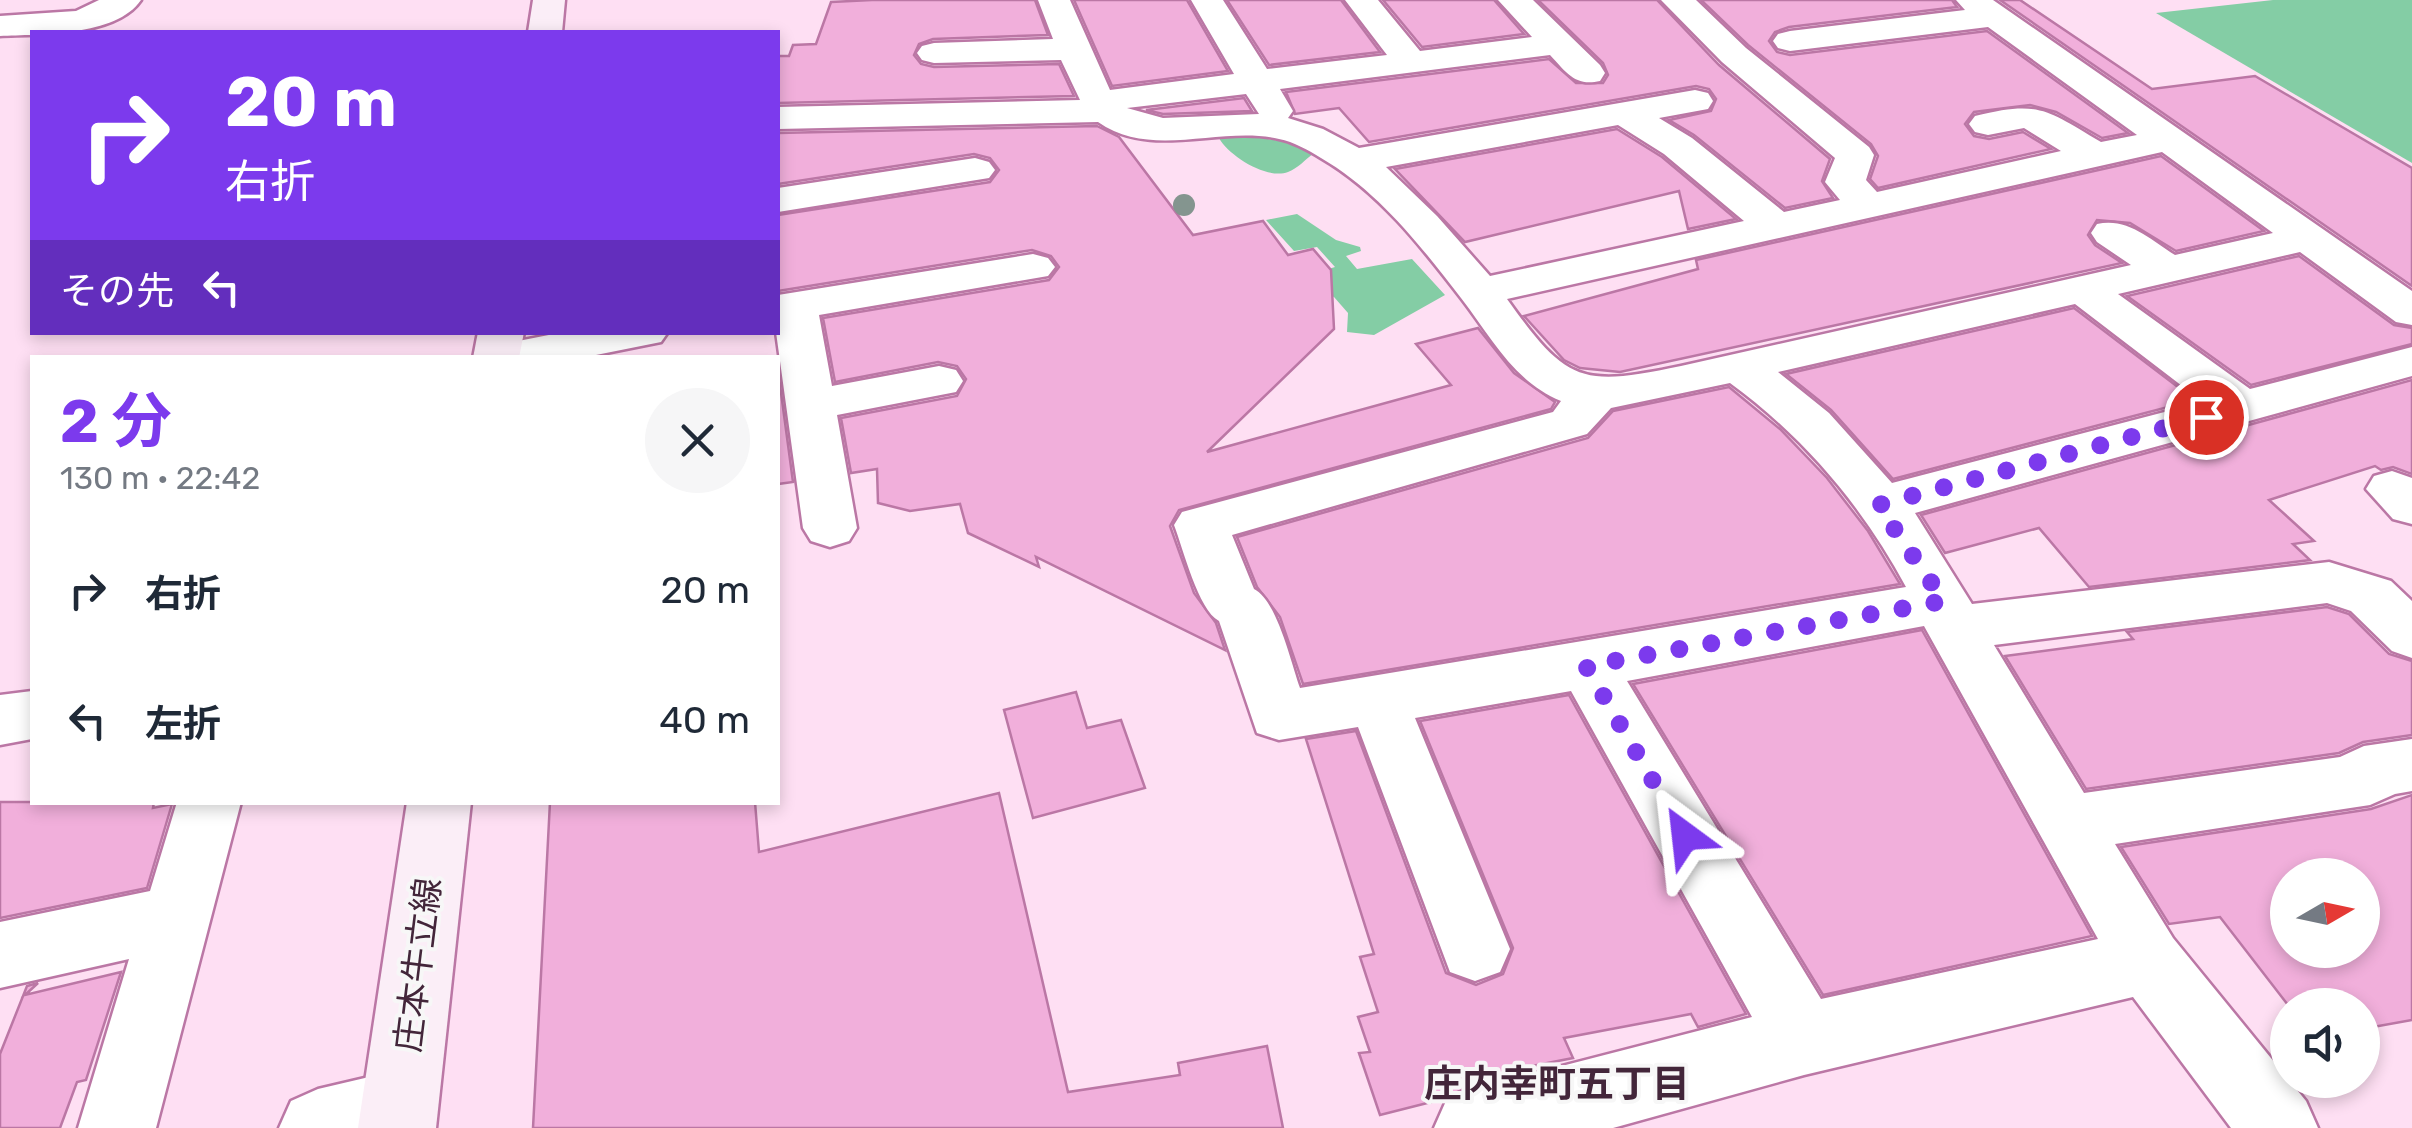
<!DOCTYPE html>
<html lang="ja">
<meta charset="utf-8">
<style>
:root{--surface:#fff;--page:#f6f6f7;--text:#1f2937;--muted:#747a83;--accent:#7c3aed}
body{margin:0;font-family:Rubik,"Noto Sans JP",sans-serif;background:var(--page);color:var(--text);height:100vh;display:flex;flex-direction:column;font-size:38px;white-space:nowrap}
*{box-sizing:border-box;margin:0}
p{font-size:32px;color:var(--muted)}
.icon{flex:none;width:55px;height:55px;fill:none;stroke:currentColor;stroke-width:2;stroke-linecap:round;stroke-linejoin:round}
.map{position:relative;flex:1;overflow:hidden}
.sheet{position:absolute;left:30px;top:355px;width:750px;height:450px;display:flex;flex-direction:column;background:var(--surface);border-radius:0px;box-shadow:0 5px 15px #0003}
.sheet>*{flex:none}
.banner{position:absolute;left:30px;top:30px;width:750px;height:305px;border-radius:0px;box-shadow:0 5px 15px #0003;background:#7c3aed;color:#fff;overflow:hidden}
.needle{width:65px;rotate:81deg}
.tools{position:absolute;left:2270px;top:858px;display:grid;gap:20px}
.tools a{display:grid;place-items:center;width:110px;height:110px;border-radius:50%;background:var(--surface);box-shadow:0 5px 15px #0003;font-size:50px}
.pin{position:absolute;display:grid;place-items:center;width:85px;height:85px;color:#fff;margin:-42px;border:5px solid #fff;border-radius:50%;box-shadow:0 2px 10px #0007}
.me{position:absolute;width:110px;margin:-55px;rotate:330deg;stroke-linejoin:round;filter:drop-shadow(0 0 8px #0008)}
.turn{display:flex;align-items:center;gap:35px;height:210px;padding:0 30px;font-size:45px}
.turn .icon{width:130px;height:130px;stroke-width:2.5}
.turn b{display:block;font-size:70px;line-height:85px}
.then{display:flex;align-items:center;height:95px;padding:0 30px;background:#0003;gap:20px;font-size:38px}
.round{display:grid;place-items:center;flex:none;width:105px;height:105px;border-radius:52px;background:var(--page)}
.head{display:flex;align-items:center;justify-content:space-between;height:170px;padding:0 30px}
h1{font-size:60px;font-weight:700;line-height:75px;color:var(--accent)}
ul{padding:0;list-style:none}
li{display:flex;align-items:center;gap:30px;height:130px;padding:0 30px}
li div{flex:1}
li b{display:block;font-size:38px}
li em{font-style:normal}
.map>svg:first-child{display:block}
</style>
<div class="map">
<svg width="2412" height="1128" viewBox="0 0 2412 1128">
<rect width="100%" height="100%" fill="#fedff3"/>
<g fill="#84cda5">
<polygon points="2273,0 2412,0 2412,163 2156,13"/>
<path d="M1251,136L1291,143L1314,153C1306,159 1297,169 1288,172C1267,180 1229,156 1219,138Z"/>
<polygon points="1297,214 1336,240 1360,247 1361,251 1346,256 1357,269 1412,259 1445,295 1374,335 1347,332 1348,313 1334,297 1313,289 1309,275 1335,267 1317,247 1294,251 1266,220"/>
</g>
<g fill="#f1afdb" stroke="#bb77a5" stroke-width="2.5" fill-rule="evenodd">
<polygon points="872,0 1035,0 1048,35 933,39 919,44 914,55 921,64 934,67 1059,64 1074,96 778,103 778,56 789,56 793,45 816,44 831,2"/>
<polygon points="1074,0 1187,0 1228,71 1112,86"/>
<polygon points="1227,0 1341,0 1380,52 1269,65"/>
<polygon points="1383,0 1494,0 1524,34 1422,47"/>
<polygon points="1538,0 1657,0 1719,65 1830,159 1822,181 1833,198 1785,208 1694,135 1669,120 1711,111 1716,99 1709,89 1696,86 1369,142 1339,108 1295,114 1286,92 1549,59 1576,83 1603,83 1608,75 1603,63"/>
<polygon points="1701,0 1952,0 1957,7 1789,27 1775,32 1769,41 1777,52 1790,55 1987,31 2128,133 2102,138 2056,112 2030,105 1974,112 1965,124 1974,136 1989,139 2023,132 2051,149 1878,188 1870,179 1878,156 1871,144 1748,45"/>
<polygon points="2000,0 2020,0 2152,89 2255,76 2412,168 2412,286"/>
<polygon points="1244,98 1252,111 1163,114 1146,110"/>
<polygon points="1097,126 1119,137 1193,235 1263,221 1288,255 1313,249 1331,270 1334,329 1207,452 1451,385 1416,344 1478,328 1514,373 1555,402 1551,409 1179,510 1170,526 1194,593 1216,623 1225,650 1036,557 1039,567 968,533 960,504 910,511 878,503 877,469 851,473 841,418 957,396 966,379 957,366 938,362 835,382 823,318 1049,280 1059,267 1051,256 1032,250 778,291 778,215 990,182 999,170 990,158 974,154 778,184 778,133"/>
<polygon points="1617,129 1662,157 1736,219 1688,229 1679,191 1465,242 1395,169"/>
<polygon points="2161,156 2264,231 2176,251 2130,223 2097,220 2088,235 2095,245 2122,263 1620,372 1580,368 1564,360 1524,316 1698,269 1696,260"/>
<polygon points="2299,256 2394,325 2412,328 2412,344 2251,385 2127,296"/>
<polygon points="2074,308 2195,400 1893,479 1831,410 1786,374"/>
<polygon points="778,370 793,482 778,484"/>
<polygon points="2412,380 2412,474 2393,467 2381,470 2375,466 2269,500 2314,541 2293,544 2310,560 2089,587 2039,528 1945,553 1921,515"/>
<polygon points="1729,387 1780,429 1827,478 1868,531 1900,584 1303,684 1280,617 1257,587 1237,537 1588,438 1613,411"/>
<polygon points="2327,607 2349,614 2389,654 2412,661 2412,735 2363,742 2339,753 2086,789 2005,656 2133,639 2127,632"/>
<polygon points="1922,630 2092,936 1823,995 1633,684"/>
<polygon points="1076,692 1087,728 1121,720 1145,788 1033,818 1004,710"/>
<polygon points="1569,695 1746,1014 1698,1027 1691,1014 1564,1038 1573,1058 1532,1066 1533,1070 1472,1085 1443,1099 1380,1115 1359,1053 1370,1052 1358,1017 1378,1012 1360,957 1374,954 1306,739 1356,731 1446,973 1476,985 1503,974 1513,948 1420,721"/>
<polygon points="999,793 1068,1092 1180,1075 1178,1063 1267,1046 1283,1128 533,1128 550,802 755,802 759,852"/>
<path d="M2412,795V1020L2362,1029V1005H2288L2220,917L2169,924L2121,847L2371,809ZM2288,875H2362V950H2288Z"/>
<polygon points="0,802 154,802 153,808 172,804 147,888 0,918"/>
<polygon points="121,972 86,1080 77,1082 60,1128 0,1128 0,1054 27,986 38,983 25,995"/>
</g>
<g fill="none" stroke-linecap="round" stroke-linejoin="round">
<defs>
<g id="street">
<path d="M99,0H141C116,37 38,34 0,36V16L76,11Z"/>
<path d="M1038,0H1070L1110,90L1234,74L1191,0H1223L1267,69L1387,55L1345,0H1378L1420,51L1532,37L1498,0H1533L1600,65L1605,73L1600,81C1575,87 1566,72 1550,55L1280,89L1293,111L1288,118L1323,129L1359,148L1695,90L1708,93L1713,101L1708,109L1659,118L1692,138L1784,212L1840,200L1825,182L1835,158L1722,62L1661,0H1696L1746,48L1869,147L1874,155L1866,180L1877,192L2061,151L2024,128L1988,135L1975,132L1969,124L1975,116C2040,100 2046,110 2101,142L2137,135L1988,27L1790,51L1778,48L1773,41L1778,34L1790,31L1965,10L1956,0H1993L2412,291V325L2396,322L2300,252L2118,294L2250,389L2412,347V376L1915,513L1972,604L2329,562L2391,581L2412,601V658L2392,651L2351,611L2327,603L1994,645L2084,793L2340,757L2364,746L2412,739V791L2395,794L2370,805L2115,844L2173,938L2306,1101L2318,1128H2231L2133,997L1804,1075L1613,1128H1434L1446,1101L1473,1089L1752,1017L1571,691L1415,718L1510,949L1500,972L1475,981L1450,972L1358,727L1279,740L1257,733L1219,621C1198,610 1183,548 1174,525L1182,512L1553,412L1561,401C1513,381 1492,338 1461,298C1421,246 1378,191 1321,158C1308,150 1294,142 1279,139C1221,125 1152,160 1098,122L778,129V107L1080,100L1061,60L934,63L922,60L917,53L922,46L934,43L1053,39ZM1246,94L1259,114L1163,118L1127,108ZM1618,125L1664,154L1744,221L1490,276L1437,216L1386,167ZM2162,152L2273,233L2175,255C2150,239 2127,217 2097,224L2091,233L2097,242L2131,265L1681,366C1581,387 1567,383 1507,299ZM2075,304L2203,402L1892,483L1829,413L1778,372ZM1730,383C1804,437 1863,507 1906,587L1300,688C1291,663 1277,600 1254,589L1232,535L1587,434L1611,408ZM1924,626L2098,939L1821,999L1627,681Z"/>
<polygon points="975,158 989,162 995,170 989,178 778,212 778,188"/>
<polygon points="1033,254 1048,258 1055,267 1048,276 819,315 832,386 939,366 956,370 963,381 956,392 837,415 857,528 849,541 830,547 811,541 803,528 776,332 778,295"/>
<polygon points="564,332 668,332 661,342 581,358 477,358 483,348"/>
<polygon points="2392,471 2412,478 2412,524 2393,519 2366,489 2374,476"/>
<polygon points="32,691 32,739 0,745 0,695"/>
<polygon points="177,802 241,802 156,1128 78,1128 129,959 0,988 0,922 150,891"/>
<polygon points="399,1070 426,1081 437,1108 429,1128 279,1128 291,1101 318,1089"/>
</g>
<g id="secondary">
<polygon points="533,0 565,0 562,32 528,32"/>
<polygon points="478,332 524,332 519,358 473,358"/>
<polygon points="407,802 471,802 436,1128 358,1128"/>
</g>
</defs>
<use href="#street" stroke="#bb77a5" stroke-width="5"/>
<use href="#secondary" stroke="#bb77a5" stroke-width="5"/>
<use href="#street" fill="#fff" fill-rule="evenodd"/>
<use href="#secondary" fill="#fbeef7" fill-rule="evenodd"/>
</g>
<circle fill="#84958f" cx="1184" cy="205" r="11"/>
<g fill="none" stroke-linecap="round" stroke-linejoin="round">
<polyline stroke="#7c3aed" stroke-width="18" stroke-dasharray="0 32.4" points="1685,836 1586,666 1944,601 1878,505 2206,417"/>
</g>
<g text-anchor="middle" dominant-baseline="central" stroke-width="8" stroke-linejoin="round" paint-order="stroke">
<g font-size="35" fill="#43263a" stroke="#f7f7f7">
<text transform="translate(418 965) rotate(-83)">庄本牛立線</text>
</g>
<g font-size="38" font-weight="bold" fill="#43263a" stroke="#f7f7f7">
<text x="1557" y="1084">庄内幸町五丁目</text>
</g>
</g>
</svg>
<div class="tools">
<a><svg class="needle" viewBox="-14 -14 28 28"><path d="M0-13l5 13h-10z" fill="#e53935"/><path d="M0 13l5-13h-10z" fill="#747a83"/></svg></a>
<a><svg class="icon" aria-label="sound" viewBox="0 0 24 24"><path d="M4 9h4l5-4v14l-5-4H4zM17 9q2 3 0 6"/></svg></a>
</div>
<div class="pin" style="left:2206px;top:417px;background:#d93025"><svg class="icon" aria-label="arrive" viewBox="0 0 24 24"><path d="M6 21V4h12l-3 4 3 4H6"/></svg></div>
<svg class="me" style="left:1685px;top:836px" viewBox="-20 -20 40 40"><path d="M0-17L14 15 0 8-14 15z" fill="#7c3aed" stroke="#fff" stroke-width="4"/></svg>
<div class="banner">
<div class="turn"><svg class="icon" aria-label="right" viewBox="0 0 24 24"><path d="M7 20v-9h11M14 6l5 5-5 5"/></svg><div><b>20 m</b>右折</div></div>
<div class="then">その先<svg class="icon" aria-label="left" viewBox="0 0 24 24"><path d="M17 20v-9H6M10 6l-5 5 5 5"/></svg></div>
</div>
<section class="sheet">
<div class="head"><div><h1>2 分</h1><p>130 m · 22:42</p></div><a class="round"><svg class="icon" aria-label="close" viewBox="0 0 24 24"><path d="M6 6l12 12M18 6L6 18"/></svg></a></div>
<ul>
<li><svg class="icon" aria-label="right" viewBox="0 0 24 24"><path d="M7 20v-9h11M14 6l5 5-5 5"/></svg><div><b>右折</b></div><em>20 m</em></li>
<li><svg class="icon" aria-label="left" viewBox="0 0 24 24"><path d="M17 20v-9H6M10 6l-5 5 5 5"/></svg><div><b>左折</b></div><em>40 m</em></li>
</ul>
</section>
</div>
